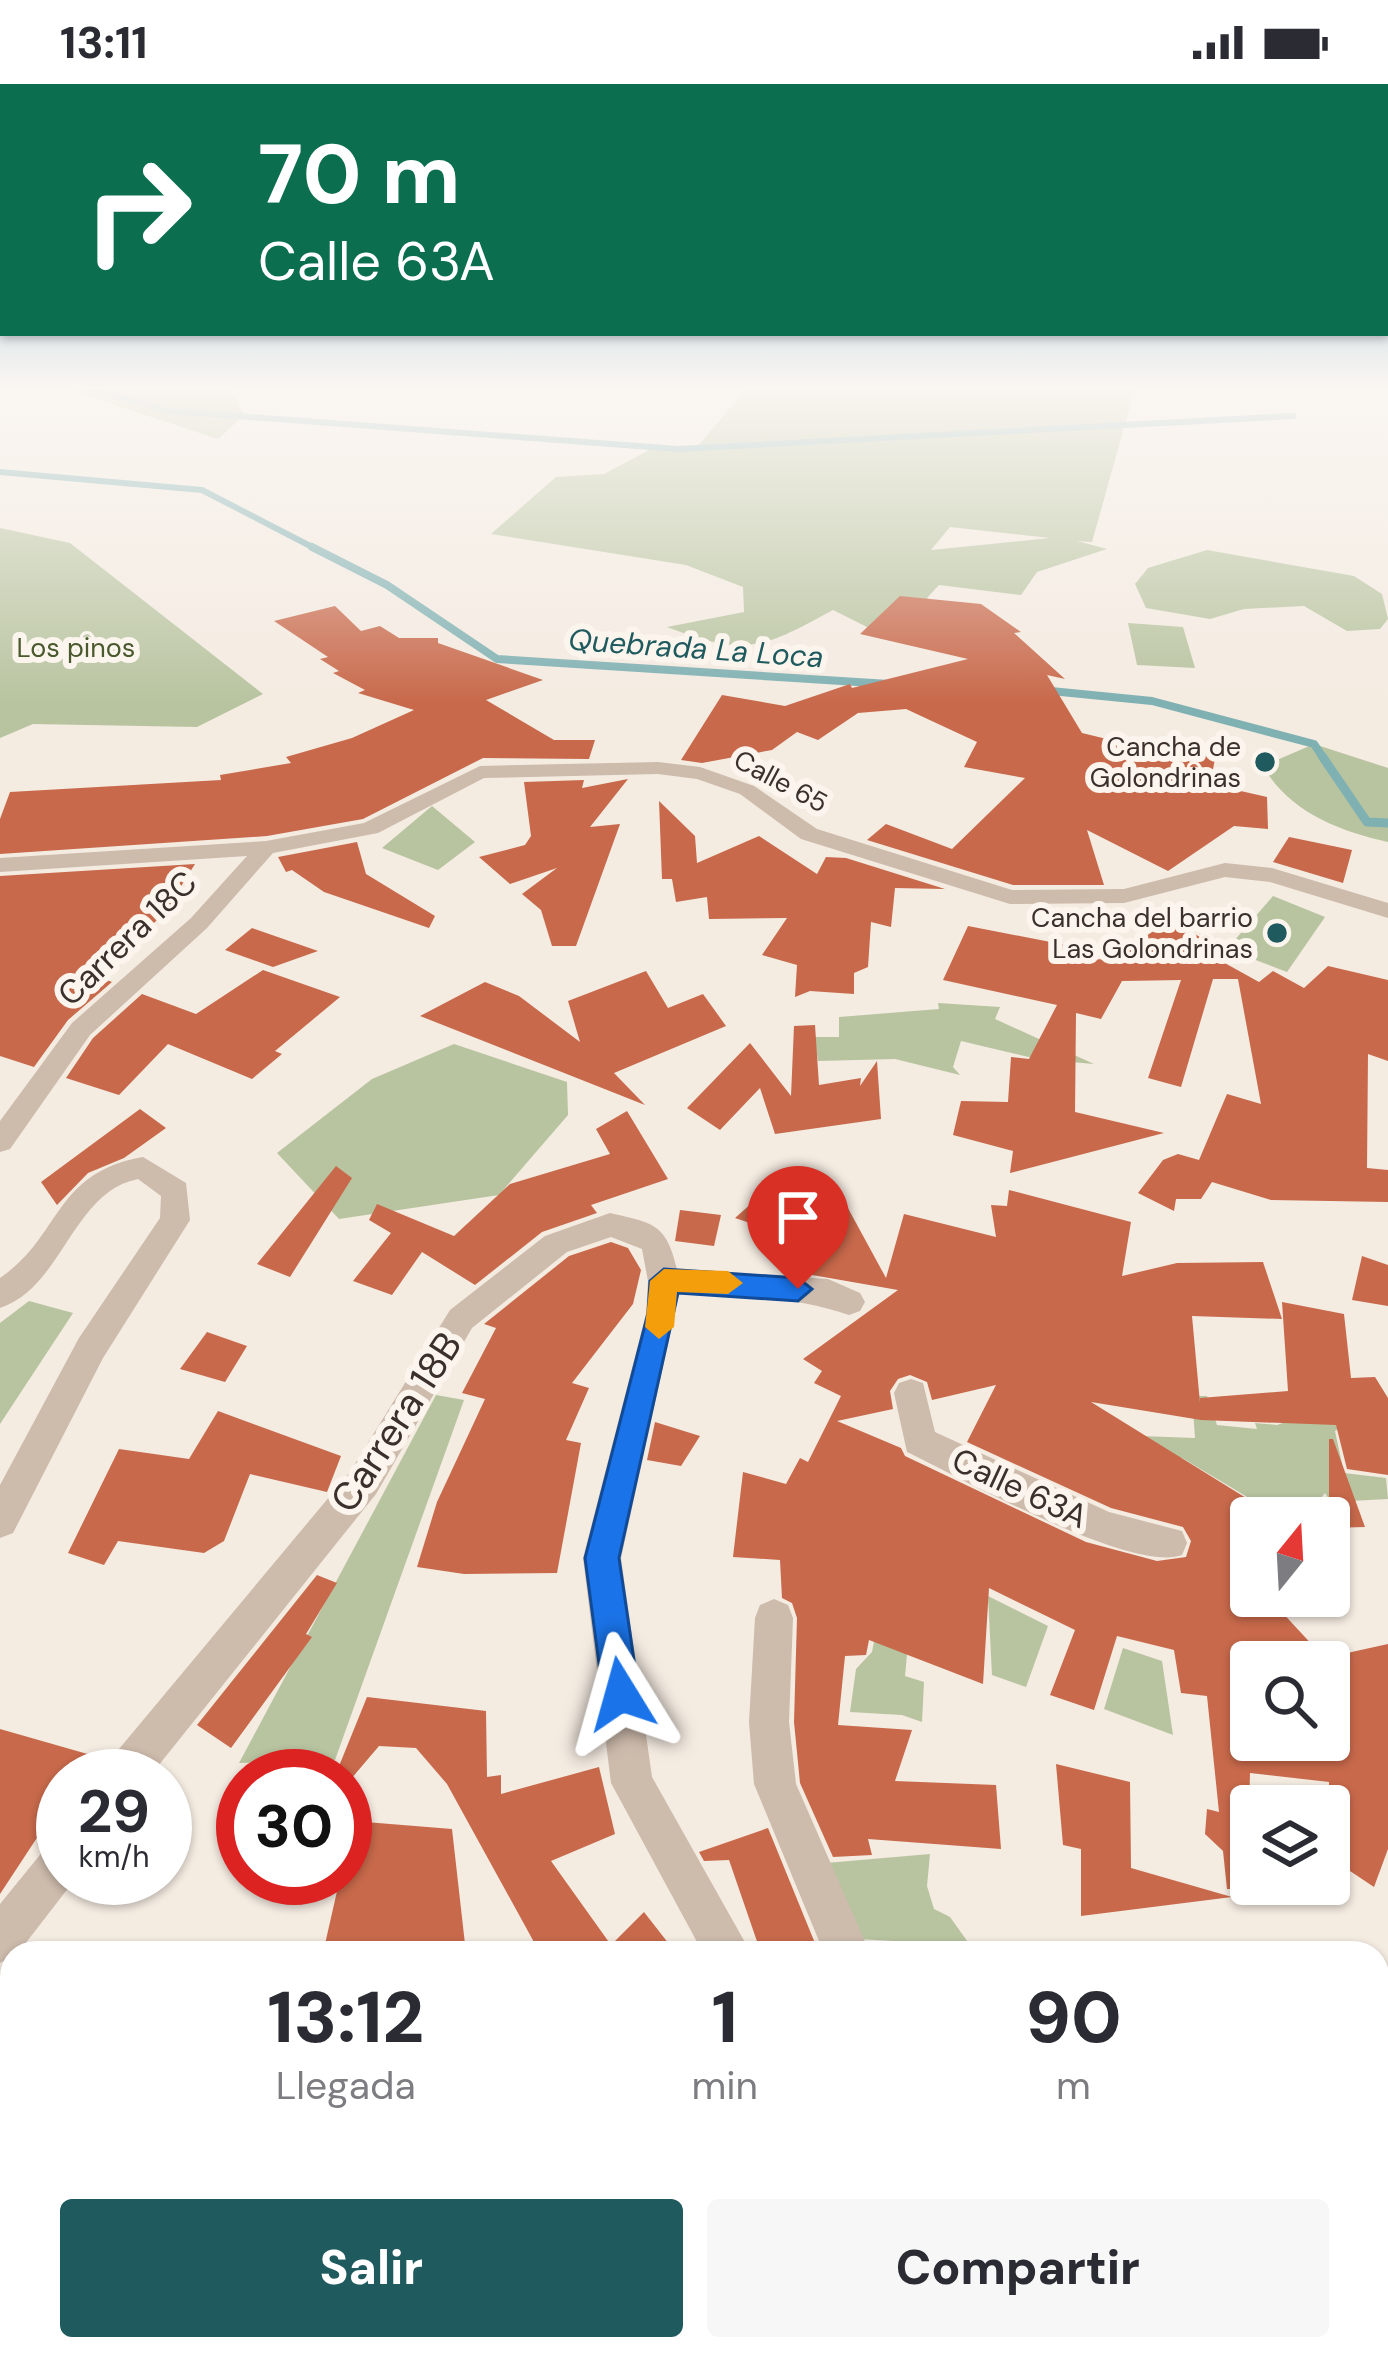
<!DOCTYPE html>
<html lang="es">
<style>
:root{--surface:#fff;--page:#f7f7f7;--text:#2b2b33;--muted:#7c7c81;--accent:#1f5a5e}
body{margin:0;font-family:"DM Sans",sans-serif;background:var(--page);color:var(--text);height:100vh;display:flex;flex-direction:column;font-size:45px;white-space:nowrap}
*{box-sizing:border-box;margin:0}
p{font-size:39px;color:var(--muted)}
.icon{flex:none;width:66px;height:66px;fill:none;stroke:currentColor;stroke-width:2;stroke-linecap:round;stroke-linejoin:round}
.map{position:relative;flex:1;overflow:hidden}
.drawer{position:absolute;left:0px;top:1857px;width:1389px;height:420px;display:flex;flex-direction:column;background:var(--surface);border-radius:36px 36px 0 0;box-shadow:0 3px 9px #0004}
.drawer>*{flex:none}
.banner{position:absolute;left:0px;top:0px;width:1389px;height:252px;box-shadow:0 3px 9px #0004;background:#0b6e4f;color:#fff;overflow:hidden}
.needle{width:78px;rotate:18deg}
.tools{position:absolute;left:1230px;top:1413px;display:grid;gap:24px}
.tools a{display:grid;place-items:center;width:120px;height:120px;border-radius:12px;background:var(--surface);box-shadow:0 3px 9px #0004;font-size:60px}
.speed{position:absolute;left:36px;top:1665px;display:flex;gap:24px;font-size:60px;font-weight:700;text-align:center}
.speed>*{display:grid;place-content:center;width:156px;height:156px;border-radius:50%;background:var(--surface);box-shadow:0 3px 9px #0004;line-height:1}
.speed small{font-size:30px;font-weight:400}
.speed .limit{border:18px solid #d22;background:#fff;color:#111}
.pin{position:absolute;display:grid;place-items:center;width:102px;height:102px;color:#fff;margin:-123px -51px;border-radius:50% 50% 50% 0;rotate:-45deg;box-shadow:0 0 12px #0007}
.pin .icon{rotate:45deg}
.me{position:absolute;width:132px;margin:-66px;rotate:352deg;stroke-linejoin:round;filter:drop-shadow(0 0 9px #0008)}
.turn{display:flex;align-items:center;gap:42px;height:252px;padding:0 60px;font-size:54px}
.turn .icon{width:156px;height:156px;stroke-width:2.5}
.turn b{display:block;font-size:84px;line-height:102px}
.eta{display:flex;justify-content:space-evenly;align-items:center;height:204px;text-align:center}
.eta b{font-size:72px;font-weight:800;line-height:84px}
.action{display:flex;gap:24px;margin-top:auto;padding:24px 60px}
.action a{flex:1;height:138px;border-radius:12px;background:var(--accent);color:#fff;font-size:48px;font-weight:800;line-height:138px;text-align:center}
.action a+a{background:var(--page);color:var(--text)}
.status{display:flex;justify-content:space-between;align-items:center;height:84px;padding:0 60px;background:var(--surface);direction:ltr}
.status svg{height:33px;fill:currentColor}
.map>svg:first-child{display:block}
</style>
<div class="status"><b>13:11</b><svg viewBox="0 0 49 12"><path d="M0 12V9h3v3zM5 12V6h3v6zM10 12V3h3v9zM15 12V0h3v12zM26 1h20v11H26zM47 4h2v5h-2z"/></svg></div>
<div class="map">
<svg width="1388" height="2277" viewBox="0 0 1388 2277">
<rect width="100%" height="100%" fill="#f4ebe1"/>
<g fill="#b8c4a0" fill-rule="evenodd">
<polygon points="54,301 230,301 244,331 218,355"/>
<path d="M750,301H1136L1092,458L1077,457L1107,465L1037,488L1021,511L939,501L927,514L952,530L881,550L833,526C762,565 745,573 667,543L744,528L743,503L686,481L491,450L556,393L604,390L651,365H695ZM950,443L1050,454L931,466Z"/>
<polygon points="0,444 70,459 263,610 197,643 33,640 0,654"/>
<polygon points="1207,466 1354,492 1382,510 1388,535 1380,545 1347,547 1304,522 1244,525 1210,535 1146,524 1135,500 1148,484"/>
<polygon points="1128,539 1183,543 1195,584 1137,581"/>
<path d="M1314,660L1388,684V758C1339,747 1289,728 1263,682Z"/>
<polygon points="432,722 475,758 438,786 382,764"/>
<polygon points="1273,812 1325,833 1287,888 1227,865"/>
<polygon points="938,919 1000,923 995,935 1094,980 1037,975 961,957 953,983 960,991 895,975 818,977 814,953 839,953 839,933 939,925"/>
<polygon points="454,960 567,998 568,1031 499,1111 339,1135 277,1069 372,995"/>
<polygon points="29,1217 73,1229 0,1340 0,1239"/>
<polygon points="436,1311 464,1316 335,1676 239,1679"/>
<polygon points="1192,1312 1207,1312 1217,1341 1257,1345 1255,1339 1277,1341 1326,1324 1342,1343 1335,1347 1344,1389 1386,1394 1388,1415 1331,1418 1325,1409 1320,1415 1243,1424 1249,1414 1182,1374 1175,1379 1140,1352 1195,1354"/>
<polygon points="988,1512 1048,1542 1026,1603 992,1591"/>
<polygon points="879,1533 909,1548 905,1592 924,1598 922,1638 902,1631 850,1628 856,1585 872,1568"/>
<polygon points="1123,1564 1162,1577 1173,1651 1104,1625"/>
<polygon points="930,1770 927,1802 934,1825 950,1833 970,1861 856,1855 826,1779"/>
<polygon points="12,2059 12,2265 121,2265 119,2277 0,2277 0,2069"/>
<polygon points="518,2265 623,2265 633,2277 486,2277"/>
<polygon points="967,2265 1101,2265 1105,2277 971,2277"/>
</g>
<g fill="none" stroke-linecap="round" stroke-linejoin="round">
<g stroke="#7fb0b2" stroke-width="6">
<polyline points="77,301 170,327 678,365 1293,332"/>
<polyline points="0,388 202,406 318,466"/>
</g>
<g stroke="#7fb0b2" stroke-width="8">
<polyline points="312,463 387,501 497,575 889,600"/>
<polyline points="1041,606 1152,617 1314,660 1324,675"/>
</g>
<polyline stroke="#7fb0b2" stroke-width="9" points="1322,672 1367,738 1388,739"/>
</g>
<g fill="#c8694b" fill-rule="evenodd">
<polygon points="900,512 981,520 1021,548 1014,549 1065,595 1047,591 1082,649 1152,666 1171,662 1216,670 1210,700 1267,713 1268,745 1234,742 1168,787 1087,746 1104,801 1013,801 867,756 886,740 952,765 1025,694 964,683 977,658 906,625 858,629 818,656 797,648 772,666 702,679 681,676 722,611 785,622 850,600 852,604 968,575 860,550"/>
<polygon points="335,522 361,547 380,542 399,554 438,554 438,559 543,596 486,616 554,656 595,656 589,675 483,674 363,735 267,752 0,770 0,735 10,708 221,696 220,691 291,679 286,673 352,654 414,626 358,609 365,606 333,589 339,587 320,575 328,573 274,537"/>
<polygon points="628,695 590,743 620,740 576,862 552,862 541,826 522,810 557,784 510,800 479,773 525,761 531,752 524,698 584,696 582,704"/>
<polygon points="659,717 695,752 697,779 759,752 817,790 826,773 846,774 945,805 895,804 891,843 871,838 868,883 854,889 854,910 810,907 795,913 797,881 762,871 787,834 709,835 707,813 676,818 672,795 662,795"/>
<polygon points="1289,753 1352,766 1343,799 1273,778"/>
<polygon points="357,758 366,790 435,832 429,844 324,808 292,786 286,788 278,773"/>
<polygon points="195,780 173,815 178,817 133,858 141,861 99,893 112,898 68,936 34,983 0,972 0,792"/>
<polygon points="1166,838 1203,854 1194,862 1259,898 1273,887 1304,904 1328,882 1388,896 1388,977 1368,970 1367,1084 1388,1086 1388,1118 1271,1116 1212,1098 1201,1115 1176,1115 1174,1127 1138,1109 1163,1076 1178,1070 1199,1076 1227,1010 1261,1020 1238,895 1213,895 1181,1003 1148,994 1181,896 1122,897 1101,935 1076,929 1075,1028 1164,1049 1010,1089 1013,1067 953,1051 961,1017 1008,1018 1011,973 1029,975 1057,921 943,896 968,842 1066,861 1063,876 1114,875"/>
<polygon points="252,844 318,867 273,883 225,866"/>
<polygon points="263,886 340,913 275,967 282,970 252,995 168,960 119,1011 66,994 93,954 142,910 196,930"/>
<polygon points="646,887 668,924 703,910 726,942 614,989 645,1021 420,932 485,898 519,912 580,958 568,917"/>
<polygon points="815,941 819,1001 861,994 860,1002 877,977 881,1035 775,1050 760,1004 720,1046 687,1024 750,959 791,1012 794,942"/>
<polygon points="140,1025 166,1044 124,1074 88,1089 57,1121 41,1098"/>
<polygon points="627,1027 668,1095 591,1121 597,1129 542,1148 475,1201 422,1168 392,1211 353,1197 391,1149 369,1136 377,1120 454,1152 510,1100 610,1070 596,1045"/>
<polygon points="336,1082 352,1094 290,1193 257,1180"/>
<path d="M778,1096L810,1123L843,1115L886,1194L904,1130L996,1153L991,1121L1007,1122L1009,1106L1131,1138L1122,1192L1177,1179L1263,1178L1282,1235L1192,1232L1200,1319V1314L1288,1307L1282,1218L1344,1230L1351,1294L1375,1293L1388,1314V1391L1347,1385L1336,1341L1201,1336L1091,1318L1251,1417V1512H1267L1328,1578H1251V1656H1329V1573L1388,1560V1765L1374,1803L1329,1773V1698L1250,1689L1247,1805H1227L1223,1767L1205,1750L1207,1725L1219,1728L1207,1612L1181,1609L1174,1566L1117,1552L1094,1626L1050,1611L1075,1546L989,1504L983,1600L869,1556L866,1571L845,1572L838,1641L912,1646L895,1697L996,1701L1001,1765L868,1755L872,1771L833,1773L800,1699L794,1638L797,1534L792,1519L782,1514L780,1476L733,1473L743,1388L786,1400L800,1374L808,1378L841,1312L814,1299L822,1287L803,1275L898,1206L795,1188L818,1162L735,1134ZM910,1291L927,1298L932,1316L996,1301L967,1358L1111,1424L1183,1443L1191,1457L1186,1473L1157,1477L1086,1458L905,1372L901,1364L837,1337L893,1325L890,1307L898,1295Z"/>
<polygon points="680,1126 721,1131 714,1162 675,1157"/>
<polygon points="611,1158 628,1164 641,1186 633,1220 572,1299 589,1304 566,1356 581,1359 557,1489 464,1490 417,1483 437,1418 485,1315 462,1309 496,1244 484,1240 569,1172"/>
<polygon points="1362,1172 1388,1181 1388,1222 1352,1216"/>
<polygon points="207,1248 247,1262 225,1298 180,1285"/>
<polygon points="218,1327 341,1372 327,1408 250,1390 224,1457 204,1469 118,1457 104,1481 68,1469 119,1365 189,1375"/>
<polygon points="655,1338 700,1352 681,1382 647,1376"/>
<polygon points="1329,1355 1333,1355 1365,1443 1329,1444"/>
<polygon points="317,1491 337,1499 306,1550 312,1553 231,1664 197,1641"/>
<polygon points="367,1613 486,1627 487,1693 501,1691 501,1710 599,1683 615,1750 551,1777 611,1861 644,1828 676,1869 540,1869 447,1700 416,1664 379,1662 345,1702 345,1692 335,1692"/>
<polygon points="0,1645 105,1675 99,1692 63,1692 63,1742 48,1737 0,1810"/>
<polygon points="1056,1680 1130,1698 1131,1784 1232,1813 1081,1832 1081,1765 1063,1761"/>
<polygon points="353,1737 452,1745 466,1869 323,1869 340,1794 345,1794"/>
<polygon points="768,1744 819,1869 761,1869 729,1776 704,1777 699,1768"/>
</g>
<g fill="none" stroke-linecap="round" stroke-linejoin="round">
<g fill="#cdbbac" fill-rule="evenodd">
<polygon points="658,678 700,683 754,702 817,745 1012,806 1124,805 1225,779 1272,784 1388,819 1388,834 1270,798 1225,793 1124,819 1010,820 801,755 740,710 697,695 658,690 484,694 378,749 273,769 207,844 90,951 10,1065 0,1068 0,1037 72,939 191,834 247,772 0,788 0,774 266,757 364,739 480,682"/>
<path d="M143,1073L186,1099L190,1136L103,1274L13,1449L0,1454V1401L79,1254L160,1134L161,1112L138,1095C72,1108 63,1203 0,1224V1194C62,1152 53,1089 143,1073Z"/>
<path d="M610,1129C653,1139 666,1139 677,1185L828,1195L860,1209L865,1218L860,1227L849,1231C793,1212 738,1212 679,1210L621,1474L652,1693L751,1869H703L611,1699L583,1474L646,1230L648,1197L642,1165L611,1153L567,1168L472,1244L376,1410L150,1692H103L109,1677L350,1388L450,1226L545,1152Z"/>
<path d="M911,1295L923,1299L935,1348L1109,1428L1182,1447L1187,1459L1182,1471C1133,1490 959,1393 907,1368L894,1309L899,1299Z"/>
<polygon points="774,1515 788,1521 793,1534 789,1638 796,1700 870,1869 824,1869 754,1700 749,1638 755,1534 760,1521"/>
<polygon points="63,1754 63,1794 76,1794 18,1869 0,1879 0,1820 48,1761"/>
<polygon points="902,2265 956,2265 961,2277 907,2277"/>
</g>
</g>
<linearGradient id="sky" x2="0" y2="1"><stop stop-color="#7eb2d2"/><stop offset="0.49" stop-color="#faf6f2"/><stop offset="1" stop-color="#faf6f2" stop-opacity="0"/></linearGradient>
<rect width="1388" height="619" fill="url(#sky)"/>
<polygon fill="#1a73e8" stroke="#114b97" stroke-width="3" points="664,1185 798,1194 812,1205 798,1217 678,1209 619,1474 639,1610 634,1623 621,1628 608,1623 603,1610 585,1474 648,1229 650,1197"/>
<polygon fill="#f59e0b" points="664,1185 728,1187 743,1199 728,1210 677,1208 674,1243 659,1255 645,1243 650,1197"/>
<g fill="#1f5a5e" stroke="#fbf5ee" stroke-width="4.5">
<circle cx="1265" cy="678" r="12"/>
<circle cx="1277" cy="849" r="12"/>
</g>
<g text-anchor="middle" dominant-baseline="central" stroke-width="12" stroke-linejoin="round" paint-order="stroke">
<g font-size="27" fill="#4a5a2e" stroke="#fbf5ee">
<text x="76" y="563">Los pinos</text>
</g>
<g font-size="27" fill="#3b302b" stroke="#fbf5ee" text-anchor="end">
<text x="1241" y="662">Cancha de<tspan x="1241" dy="31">Golondrinas</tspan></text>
<text x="1253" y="833">Cancha del barrio<tspan x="1253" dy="31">Las Golondrinas</tspan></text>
</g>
<g font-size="27" fill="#3b302b" stroke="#fbf5ee">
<text transform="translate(781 697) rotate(28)">Calle 65</text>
</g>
<g font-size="30" font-style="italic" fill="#1f5a5e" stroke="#fbf5ee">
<text transform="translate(696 564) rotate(4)">Quebrada La Loca</text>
</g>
<g font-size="33" fill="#3b302b" stroke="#fbf5ee">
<text transform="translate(127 854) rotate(-44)">Carrera 18C</text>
<text transform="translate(1020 1404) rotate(25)">Calle 63A</text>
</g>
<g font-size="39" fill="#3b302b" stroke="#fbf5ee">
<text transform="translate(396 1338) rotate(-57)">Carrera 18B</text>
</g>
</g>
</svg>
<div class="tools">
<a><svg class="needle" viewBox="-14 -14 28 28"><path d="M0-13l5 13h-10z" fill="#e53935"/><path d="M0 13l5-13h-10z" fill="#7c7c81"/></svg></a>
<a><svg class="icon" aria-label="search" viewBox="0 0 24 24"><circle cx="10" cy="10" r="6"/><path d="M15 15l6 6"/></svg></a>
<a><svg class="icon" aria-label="layers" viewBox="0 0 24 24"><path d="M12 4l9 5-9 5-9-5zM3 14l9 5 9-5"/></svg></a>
</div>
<div class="speed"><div>29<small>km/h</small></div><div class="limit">30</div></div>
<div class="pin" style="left:798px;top:1205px;background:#d93025"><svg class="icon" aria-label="arrive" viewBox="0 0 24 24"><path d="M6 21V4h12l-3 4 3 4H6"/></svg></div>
<svg class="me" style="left:621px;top:1610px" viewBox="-20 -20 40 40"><path d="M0-17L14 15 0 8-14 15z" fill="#1a73e8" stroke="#fff" stroke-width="4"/></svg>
<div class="banner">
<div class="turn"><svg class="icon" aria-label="right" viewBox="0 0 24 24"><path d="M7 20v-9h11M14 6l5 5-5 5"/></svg><div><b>70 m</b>Calle 63A</div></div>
</div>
<section class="drawer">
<div class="eta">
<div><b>13:12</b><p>Llegada</p></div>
<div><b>1</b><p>min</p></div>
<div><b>90</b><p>m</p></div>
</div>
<div class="action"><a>Salir</a><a>Compartir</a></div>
</section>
</div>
